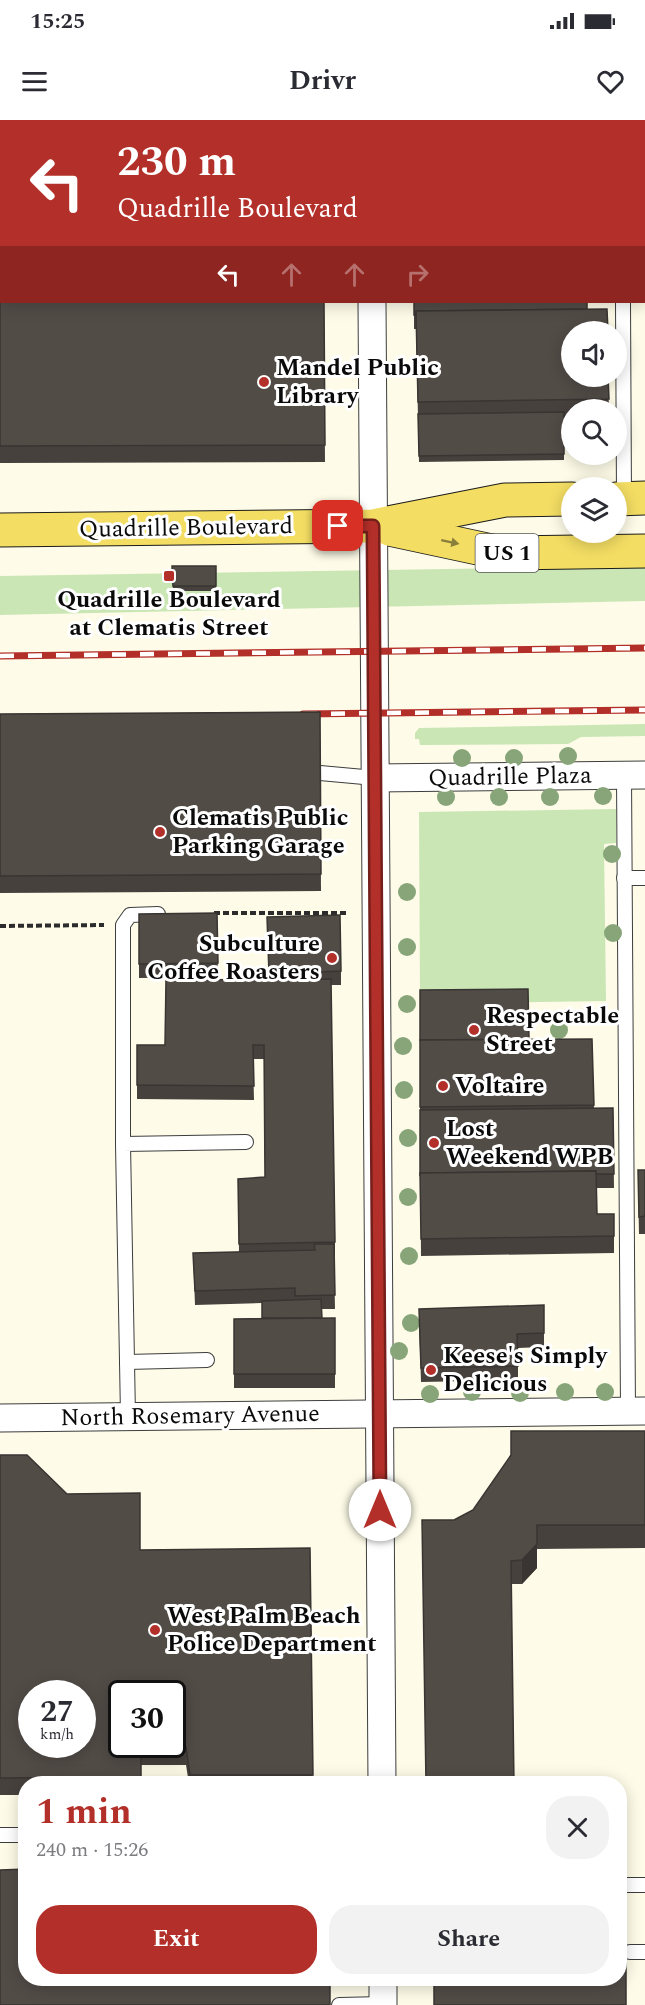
<!DOCTYPE html>
<meta charset="utf-8">
<style>
:root{--surface:#fff;--page:#f2f2f3;--text:#2b2b33;--muted:#7c7c81;--accent:#b32f29}
body{margin:0;font-family:Spectral,serif;background:var(--page);color:var(--text);height:100vh;display:flex;flex-direction:column;font-size:22px;white-space:nowrap}
*{box-sizing:border-box;margin:0}
p{font-size:20px;color:var(--muted)}
.icon{flex:none;width:33px;height:33px;fill:none;stroke:currentColor;stroke-width:2;stroke-linecap:round;stroke-linejoin:round}
.map{position:relative;flex:1;overflow:hidden}
.side{position:absolute;left:18px;top:1656px;width:609px;height:210px;display:flex;flex-direction:column;background:var(--surface);border-radius:24px;box-shadow:0 3px 15px #0003}
.side>*{flex:none}
.guide{position:absolute;left:0px;top:0px;width:645px;height:183px;box-shadow:0 3px 15px #0003;background:#b32f29;color:#fff;overflow:hidden}
.fabs{position:absolute;left:561px;top:201px;display:grid;gap:12px}
.fabs a{display:grid;place-items:center;width:66px;height:66px;border-radius:50%;background:var(--surface);box-shadow:0 3px 15px #0003;font-size:30px}
.speed{position:absolute;left:18px;top:1560px;display:flex;gap:12px;font-size:30px;font-weight:700;text-align:center}
.speed>*{display:grid;place-content:center;width:78px;height:78px;border-radius:50%;background:var(--surface);box-shadow:0 3px 15px #0003;line-height:1}
.speed small{font-size:15px;font-weight:400}
.speed .limit{border:3px solid #111;border-radius:9px;background:#fff;color:#111}
.pin{position:absolute;display:grid;place-items:center;width:51px;height:51px;color:#fff;margin:-26px;border-radius:12px;box-shadow:0 3px 9px #0006}
.me{position:absolute;width:66px;margin:-33px;rotate:0deg;stroke-linejoin:round;filter:drop-shadow(0 0 4px #0008)}
.turn{display:flex;align-items:center;gap:21px;height:126px;padding:0 18px;font-size:27px}
.turn .icon{width:78px;height:78px;stroke-width:2.5}
.turn b{display:block;font-size:42px;line-height:51px}
.lanes{display:flex;align-items:center;height:57px;padding:0 18px;background:#0003;justify-content:center;gap:30px;direction:ltr}
.lanes .off{opacity:.35}
.round{display:grid;place-items:center;flex:none;width:63px;height:63px;border-radius:24px;background:var(--page)}
.summary{display:flex;align-items:center;justify-content:space-between;height:102px;padding:0 18px}
h1{font-size:36px;font-weight:700;line-height:45px;color:var(--accent)}
.cta{display:flex;gap:12px;margin-top:auto;padding:12px 18px}
.cta a{flex:1;height:69px;border-radius:24px;background:var(--accent);color:#fff;font-size:24px;font-weight:700;line-height:69px;text-align:center}
.cta a+a{background:var(--page);color:var(--text)}
.status{display:flex;justify-content:space-between;align-items:center;height:42px;padding:0 30px;background:var(--surface);direction:ltr}
.status svg{height:16px;fill:currentColor}
header{display:flex;justify-content:space-between;align-items:center;height:78px;padding:0 18px;background:var(--surface);font-size:27px;font-weight:700}
.map>svg:first-child{display:block}
</style>
<div class="status"><b>15:25</b><svg viewBox="0 0 49 12"><path d="M0 12V9h3v3zM5 12V6h3v6zM10 12V3h3v9zM15 12V0h3v12zM26 1h20v11H26zM47 4h2v5h-2z"/></svg></div>
<header><svg class="icon" aria-label="menu" viewBox="0 0 24 24"><path d="M4 6h16M4 12h16M4 18h16"/></svg>Drivr<svg class="icon" aria-label="heart" viewBox="0 0 24 24"><path d="M12 20l-8-8c-3-5 5-10 8-4 3-6 11-1 8 4z"/></svg></header>
<div class="map">
<svg width="645" height="1885" viewBox="0 0 645 1885">
<rect width="100%" height="100%" fill="#fefce8"/>
<g fill="#cae6b5">
<polygon points="645,446 645,481 0,495 0,456"/>
<polygon points="645,604 645,616 581,617 568,624 420,625 419,619 415,619 415,613 419,608"/>
<polygon points="616,689 616,723 604,724 606,881 420,884 419,692"/>
</g>
<g fill="none" stroke-linecap="round" stroke-linejoin="round">
<defs>
<g id="service">
<polyline points="623,0 623,2"/>
<polyline points="623,182 624,379"/>
<polyline points="320,653 375,658"/>
<polyline points="624,655 628,1291"/>
<polyline points="624,758 645,758"/>
<polyline points="123,1024 123,805 130,795 158,794"/>
<polyline points="127,1242 207,1240"/>
<polyline points="128,1296 123,1024 246,1022"/>
<polyline points="0,1715 26,1715"/>
<polyline points="620,1765 645,1765"/>
<polyline points="630,1832 645,1832"/>
<polyline points="339,1885 383,1884"/>
</g>
<g id="minor">
<polyline points="371,0 371,2"/>
<polyline points="372,182 382,1664"/>
<polyline points="375,658 645,655"/>
<polyline points="0,1298 645,1291"/>
<polyline points="383,1858 383,1885"/>
</g>
<g id="primary">
<polyline points="616,379 645,378"/>
<polyline points="389,409 501,433 645,431"/>
<polyline points="0,410 373,406 505,380 572,379"/>
</g>
</defs>
<use href="#service" stroke="#3d3d3d" stroke-width="16"/>
<use href="#minor" stroke="#3d3d3d" stroke-width="29"/>
<use href="#primary" stroke="#1b1b1b" stroke-width="35"/>
<g stroke="#2c2c2c" stroke-width="4" stroke-dasharray="6 3" stroke-linecap="butt">
<polyline points="173,2 174,0"/>
<polyline points="214,793 348,793"/>
<polyline points="0,806 104,805"/>
</g>
<use href="#service" stroke="#fff" stroke-width="14"/>
<use href="#minor" stroke="#fff" stroke-width="27"/>
<use href="#primary" stroke="#f3dd63" stroke-width="33"/>
<defs>
<g id="rail">
<polyline points="0,536 645,528"/>
<polyline points="303,594 645,590"/>
</g>
</defs>
<use href="#rail" stroke="#b32f29" stroke-width="7"/>
<use href="#rail" stroke="#fff" stroke-width="4.5" stroke-dasharray="14" stroke-linecap="butt"/>
</g>
<g fill="#87a579">
<circle cx="568" cy="636" r="9"/>
<circle cx="462" cy="638" r="9"/>
<circle cx="514" cy="638" r="9"/>
<circle cx="603" cy="676" r="9"/>
<circle cx="446" cy="677" r="9"/>
<circle cx="499" cy="677" r="9"/>
<circle cx="550" cy="677" r="9"/>
<circle cx="612" cy="734" r="9"/>
<circle cx="407" cy="772" r="9"/>
<circle cx="613" cy="813" r="9"/>
<circle cx="407" cy="827" r="9"/>
<circle cx="407" cy="884" r="9"/>
<circle cx="559" cy="910" r="9"/>
<circle cx="403" cy="926" r="9"/>
<circle cx="404" cy="970" r="9"/>
<circle cx="408" cy="1018" r="9"/>
<circle cx="408" cy="1077" r="9"/>
<circle cx="409" cy="1136" r="9"/>
<circle cx="411" cy="1203" r="9"/>
<circle cx="399" cy="1231" r="9"/>
<circle cx="472" cy="1272" r="9"/>
<circle cx="565" cy="1272" r="9"/>
<circle cx="605" cy="1272" r="9"/>
<circle cx="520" cy="1273" r="9"/>
<circle cx="430" cy="1274" r="9"/>
</g>
<g fill="#47413d">
<rect x="411" y="0" width="203" height="2"/>
<polygon points="0,3 2,182 324,182 325,342 0,343"/>
<polygon points="414,182 587,189 608,256 609,290 572,290 572,297 564,297 564,340 419,342 416,209 414,209"/>
<polygon points="172,446 216,446 216,471 173,471"/>
<polygon points="320,592 321,771 0,773 0,594"/>
<polygon points="217,793 218,857 139,858 139,794"/>
<polygon points="267,797 341,851 341,865 331,865 335,1122 335,1136 334,1136 335,1189 321,1189 322,1198 335,1198 335,1268 234,1268 234,1199 262,1198 262,1183 195,1185 193,1133 239,1132 238,1059 265,1057 264,939 253,939 254,980 137,979 137,925 165,925 269,859"/>
<polygon points="420,870 529,919 592,919 594,988 613,988 614,1068 596,1068 597,1094 614,1094 614,1133 421,1136 420,1004"/>
<polygon points="645,1050 645,1114 639,1114 638,1067"/>
<polygon points="544,1185 544,1227 518,1228 518,1260 421,1262 419,1203"/>
<polygon points="645,1311 645,1428 537,1429 537,1448 522,1464 511,1464 454,1400"/>
<polygon points="0,1335 67,1374 140,1430 310,1428 313,1664 189,1664 186,1645 141,1645 141,1664 26,1664 26,1675 0,1675"/>
</g>
<polygon fill="#393532" points="537,1424 537,1448 522,1464 522,1440"/>
<g fill="#524c47" stroke="#393532" stroke-width="1.5" fill-rule="evenodd">
<rect x="225" y="0" width="77" height="2"/>
<rect x="411" y="0" width="148" height="2"/>
<polygon points="0,3 2,3 2,182 324,182 325,325 0,326"/>
<polygon points="414,182 587,182 587,189 416,191 416,195 414,195"/>
<polygon points="607,189 608,212 572,212 572,256 608,256 609,279 418,282 416,191"/>
<polygon points="564,292 564,334 419,336 418,294"/>
<polygon points="172,446 216,446 216,466 173,466"/>
<polygon points="320,592 321,754 0,756 0,594"/>
<polygon points="217,793 218,843 139,844 139,794"/>
<polygon points="340,795 341,851 269,854 267,797"/>
<polygon points="331,859 335,1122 239,1124 238,1059 265,1057 264,925 253,925 254,966 137,965 137,925 165,925 166,860"/>
<polygon points="528,869 529,919 420,920 420,870"/>
<polygon points="592,919 594,985 420,987 420,920"/>
<polygon points="613,988 614,1054 596,1054 596,1051 420,1053 420,1056 420,990"/>
<polygon points="638,1050 645,1050 645,1096 639,1097"/>
<polygon points="596,1051 597,1094 614,1094 614,1116 421,1119 420,1053"/>
<polygon points="314,1124 334,1124 335,1175 295,1176 295,1168 195,1171 193,1133 315,1130"/>
<polygon points="321,1179 322,1198 262,1198 262,1181"/>
<polygon points="544,1185 544,1213 517,1214 518,1246 421,1248 419,1189"/>
<polygon points="335,1198 335,1254 234,1254 234,1199"/>
<polygon points="511,1311 645,1311 645,1405 537,1405 537,1424 522,1440 511,1441 514,1664 426,1664 422,1400 454,1400 473,1390 511,1335"/>
<path d="M0,1335H27L67,1374L140,1373V1430L310,1428L313,1655H190L186,1627L141,1628V1657L0,1658ZM32,1574H82V1624H32ZM122,1574H172V1624H122Z"/>
<polygon points="26,1749 26,1858 330,1858 330,1885 0,1885 0,1750"/>
<polygon points="620,1835 626,1835 626,1885 434,1885 434,1858 620,1858"/>
</g>
<defs><path id="oneway-solid" d="M-6-.8H1V-3.2L6.5 0L1 3.2V.8H-6Z" transform="scale(1.5)"/></defs>
<use fill="#8a7e3b" href="#oneway-solid" transform="translate(450 422) rotate(12)"/>
<g fill="none" stroke-linecap="round" stroke-linejoin="round">
<defs>
<polyline id="route" points="338,406 373,406 380,1390"/>
</defs>
<use href="#route" stroke="#741f1b" stroke-width="15"/>
<use href="#route" stroke="#b32f29" stroke-width="10"/>
</g>
<g fill="#b32f29" stroke="#fff" stroke-width="2">
<circle cx="264" cy="262" r="6"/>
<rect x="163" y="450" width="12" height="12" rx="3"/>
<circle cx="160" cy="712" r="6"/>
<circle cx="332" cy="838" r="6"/>
<circle cx="474" cy="910" r="6"/>
<circle cx="443" cy="966" r="6"/>
<circle cx="434" cy="1023" r="6"/>
<circle cx="431" cy="1250" r="6"/>
<circle cx="155" cy="1510" r="6"/>
</g>
<g text-anchor="middle" dominant-baseline="central" stroke-width="6" stroke-linejoin="round" paint-order="stroke">
<rect fill="#fff" stroke="#545454" stroke-width="1.5" x="475.5" y="414" width="63" height="38" rx="4.5"/>
<g font-size="22" font-weight="bold" fill="#0a0a0a">
<text x="507" y="433">US 1</text>
</g>
<g font-size="24" font-weight="bold" fill="#0a0a0a" stroke="#fff" text-anchor="start">
<text x="276" y="248">Mandel Public<tspan x="276" dy="28">Library</tspan></text>
<text x="169" y="480" text-anchor="middle">Quadrille Boulevard<tspan x="169" dy="28">at Clematis Street</tspan></text>
<text x="172" y="698">Clematis Public<tspan x="172" dy="28">Parking Garage</tspan></text>
<text x="320" y="824" text-anchor="end">Subculture<tspan x="320" dy="28">Coffee Roasters</tspan></text>
<text x="486" y="896">Respectable<tspan x="486" dy="28">Street</tspan></text>
<text x="455" y="966">Voltaire</text>
<text x="446" y="1009">Lost<tspan x="446" dy="28">Weekend WPB</tspan></text>
<text x="443" y="1236">Keese's Simply<tspan x="443" dy="28">Delicious</tspan></text>
<text x="167" y="1496">West Palm Beach<tspan x="167" dy="28">Police Department</tspan></text>
</g>
<g font-size="24" fill="#0a0a0a" stroke="#fff">
<text transform="translate(186 408) rotate(-1)">Quadrille Boulevard</text>
<text transform="translate(510 657) rotate(-1)">Quadrille Plaza</text>
<text transform="translate(190 1296) rotate(-1)">North Rosemary Avenue</text>
</g>
</g>
</svg>
<div class="fabs">
<a><svg class="icon" aria-label="sound" viewBox="0 0 24 24"><path d="M4 9h4l5-4v14l-5-4H4zM17 9q2 3 0 6"/></svg></a>
<a><svg class="icon" aria-label="search" viewBox="0 0 24 24"><circle cx="10" cy="10" r="6"/><path d="M15 15l6 6"/></svg></a>
<a><svg class="icon" aria-label="layers" viewBox="0 0 24 24"><path d="M12 4l9 5-9 5-9-5zM3 14l9 5 9-5"/></svg></a>
</div>
<div class="speed"><div>27<small>km/h</small></div><div class="limit">30</div></div>
<div class="pin" style="left:338px;top:406px;background:#d93025"><svg class="icon" aria-label="arrive" viewBox="0 0 24 24"><path d="M6 21V4h12l-3 4 3 4H6"/></svg></div>
<svg class="me" style="left:380px;top:1390px" viewBox="-20 -20 40 40"><circle r="19" fill="#fff"/><path d="M0-13L10 11 0 6-10 11z" fill="#b32f29"/></svg>
<div class="guide">
<div class="turn"><svg class="icon" aria-label="left" viewBox="0 0 24 24"><path d="M17 20v-9H6M10 6l-5 5 5 5"/></svg><div><b>230 m</b>Quadrille Boulevard</div></div>
<div class="lanes"><svg class="icon" aria-label="left" viewBox="0 0 24 24"><path d="M17 20v-9H6M10 6l-5 5 5 5"/></svg><svg class="icon off" aria-label="ahead" viewBox="0 0 24 24"><path d="M12 20V5M6 11l6-6 6 6"/></svg><svg class="icon off" aria-label="ahead" viewBox="0 0 24 24"><path d="M12 20V5M6 11l6-6 6 6"/></svg><svg class="icon off" aria-label="right" viewBox="0 0 24 24"><path d="M7 20v-9h11M14 6l5 5-5 5"/></svg></div>
</div>
<section class="side">
<div class="summary"><div><h1>1 min</h1><p>240 m · 15:26</p></div><a class="round"><svg class="icon" aria-label="close" viewBox="0 0 24 24"><path d="M6 6l12 12M18 6L6 18"/></svg></a></div>
<div class="cta"><a>Exit</a><a>Share</a></div>
</section>
</div>
